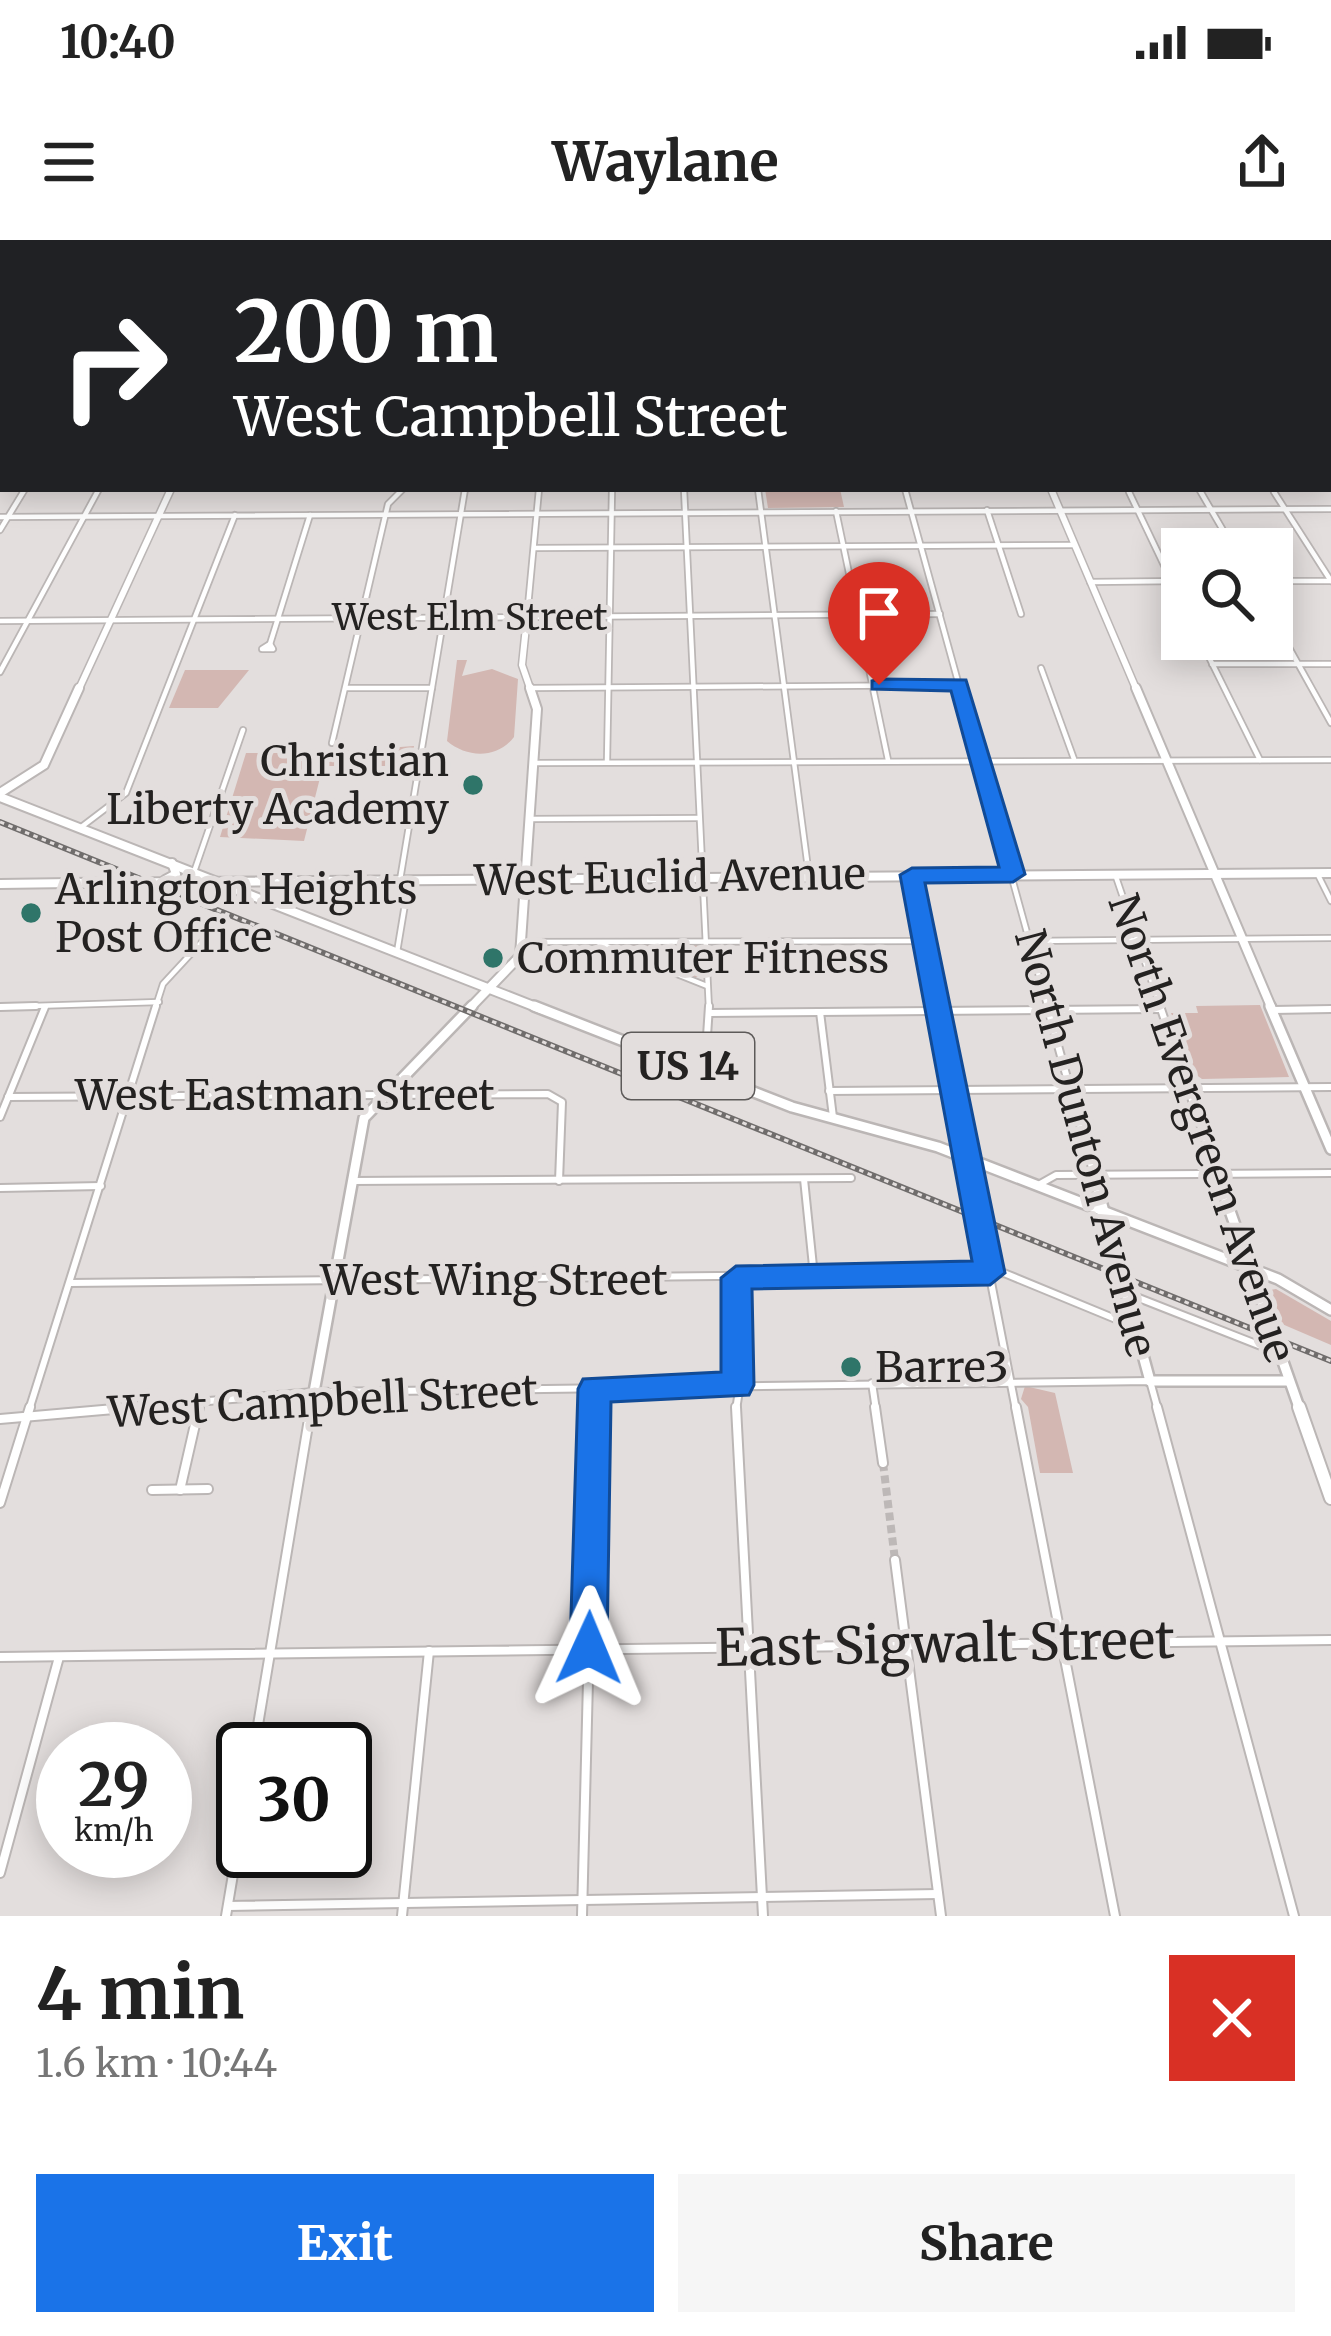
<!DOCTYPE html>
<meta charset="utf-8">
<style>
:root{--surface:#fff;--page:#f6f6f6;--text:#222;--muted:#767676;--accent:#1a73e8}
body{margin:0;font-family:Merriweather,serif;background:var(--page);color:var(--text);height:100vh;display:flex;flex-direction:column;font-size:45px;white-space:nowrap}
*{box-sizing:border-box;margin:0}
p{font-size:39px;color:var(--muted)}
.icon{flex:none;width:66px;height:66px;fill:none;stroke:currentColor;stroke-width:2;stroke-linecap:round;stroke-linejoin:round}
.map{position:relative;height:1676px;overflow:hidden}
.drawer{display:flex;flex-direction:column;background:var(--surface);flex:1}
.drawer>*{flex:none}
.guide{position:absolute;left:0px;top:0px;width:1332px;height:252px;box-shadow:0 6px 30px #0003;background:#202124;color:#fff;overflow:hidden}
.fabs{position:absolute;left:1161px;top:288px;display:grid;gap:24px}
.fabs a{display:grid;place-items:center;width:132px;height:132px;border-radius:0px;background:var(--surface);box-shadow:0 6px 30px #0003;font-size:60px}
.speed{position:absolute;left:36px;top:1482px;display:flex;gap:24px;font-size:60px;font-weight:700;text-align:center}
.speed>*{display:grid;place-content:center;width:156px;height:156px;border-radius:50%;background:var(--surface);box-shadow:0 6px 30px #0003;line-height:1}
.speed small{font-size:30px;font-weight:400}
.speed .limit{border:6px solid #111;border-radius:18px;background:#fff;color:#111}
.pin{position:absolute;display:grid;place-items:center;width:102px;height:102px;color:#fff;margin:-123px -51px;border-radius:50% 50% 50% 0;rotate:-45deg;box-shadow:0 0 12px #0007}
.pin .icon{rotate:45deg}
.me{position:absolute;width:132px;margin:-66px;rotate:1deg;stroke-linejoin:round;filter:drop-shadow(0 0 9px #0008)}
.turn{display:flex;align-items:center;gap:42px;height:252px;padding:0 36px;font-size:54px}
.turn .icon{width:156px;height:156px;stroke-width:2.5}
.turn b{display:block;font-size:84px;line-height:102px}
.round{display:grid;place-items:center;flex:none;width:126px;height:126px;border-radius:0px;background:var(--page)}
.overview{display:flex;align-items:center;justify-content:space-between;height:204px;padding:0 36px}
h1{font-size:72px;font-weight:700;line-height:90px}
.action{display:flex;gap:24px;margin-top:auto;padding:24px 36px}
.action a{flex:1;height:138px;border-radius:0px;background:var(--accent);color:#fff;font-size:48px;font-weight:700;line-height:138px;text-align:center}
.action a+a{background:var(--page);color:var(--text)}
.status{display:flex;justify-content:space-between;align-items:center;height:84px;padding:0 60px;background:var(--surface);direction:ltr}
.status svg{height:33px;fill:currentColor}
header{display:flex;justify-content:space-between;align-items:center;height:156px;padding:0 36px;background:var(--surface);font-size:54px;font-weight:700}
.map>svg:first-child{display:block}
</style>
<div class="status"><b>10:40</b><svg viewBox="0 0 49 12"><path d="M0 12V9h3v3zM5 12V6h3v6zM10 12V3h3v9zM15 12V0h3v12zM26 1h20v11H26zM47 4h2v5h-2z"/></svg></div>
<header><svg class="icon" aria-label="menu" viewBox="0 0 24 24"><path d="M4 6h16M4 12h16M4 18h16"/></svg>Waylane<svg class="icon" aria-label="share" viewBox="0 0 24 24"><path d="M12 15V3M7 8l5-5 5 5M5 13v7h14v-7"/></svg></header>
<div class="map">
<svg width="1331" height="1676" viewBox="0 0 1331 1676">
<rect width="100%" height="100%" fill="#e3dedd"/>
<g fill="#d3b7b2">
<polygon points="765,249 840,249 844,267 768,268"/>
<path d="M457,420H467L462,436L492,429L518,439L514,497C497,519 467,518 447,501Z"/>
<polygon points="185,430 249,430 218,468 169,468"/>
<polygon points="341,506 346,511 414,506 411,526 323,526 304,601 220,597 246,513 324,513"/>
<polygon points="697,704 702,734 695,738 613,706"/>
<polygon points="1260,765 1289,837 1202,839 1195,834 1171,773 1198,773 1196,766"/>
<polygon points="1276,1049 1331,1081 1331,1105 1282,1084 1270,1050"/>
<polygon points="1025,1146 1055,1153 1073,1233 1040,1233 1028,1167 1021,1159"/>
</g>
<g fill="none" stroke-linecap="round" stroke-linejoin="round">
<polyline stroke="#bdb8b7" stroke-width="8" stroke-dasharray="8 4.5" stroke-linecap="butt" points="883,1223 895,1320"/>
<defs>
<g id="street-far3">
<polyline points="588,0 610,3"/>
<polyline points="1207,0 1220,3"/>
<polyline points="1288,0 1301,3"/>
<polyline points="1324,3 1329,0"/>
<polyline points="0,86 3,82"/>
</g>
<g id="street-far2">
<polyline points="684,249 709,769"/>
<polyline points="758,249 809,636"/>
<polyline points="905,249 1048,769"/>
<polyline points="1199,249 1234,309"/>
<polyline points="1129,252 1182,363"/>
<polyline points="1274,252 1331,341"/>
<polyline points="987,270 1021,374"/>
<polyline points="836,271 888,520"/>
<polyline points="0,277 1331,269"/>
<polyline points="0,290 25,249"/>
<polyline points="534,308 1074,305"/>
<polyline points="1272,341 1331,341"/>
<polyline points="1090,342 1182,341"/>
<polyline points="527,377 539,249"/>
<polyline points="1272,377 1331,483"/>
<polyline points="0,381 940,374"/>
<polyline points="1200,399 1260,520"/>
<polygon points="270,404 273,409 262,409"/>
<polyline points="270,404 310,275"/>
<polyline points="1212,424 1331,424"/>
<polyline points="1041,428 1074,519"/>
<polyline points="0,432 99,249"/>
<polyline points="346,448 432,448"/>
<polyline points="531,448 959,445"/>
<polyline points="332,503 388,264 403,249"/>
<polyline points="607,522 612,249"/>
<polyline points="534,523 1331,520"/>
<polyline points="530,579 699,578"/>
<polyline points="80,588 126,553 235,275"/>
<polyline points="194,632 243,490"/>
<polyline points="1317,633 1331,661"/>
<polyline points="1115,634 1161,769"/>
<polyline points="912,637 938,769"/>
<polyline points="400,640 465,249"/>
<polyline points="1031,701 1331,698"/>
<polyline points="521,702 924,701"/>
<polyline points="599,703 707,746"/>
<polyline points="397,712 409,640"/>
<polyline points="0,767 159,762"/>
<polyline points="155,769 163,744 212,691"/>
</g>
<g id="street-far1">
<polyline points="937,766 1016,1170"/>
<polyline points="1047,766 1094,935"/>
<polyline points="1160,766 1217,934"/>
<polyline points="0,767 36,766"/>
<polyline points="1273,770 1331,769"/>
<polyline points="820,772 833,877"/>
<polyline points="709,773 1161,769"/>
<polyline points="683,824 707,796 709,766"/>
<polyline points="829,851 1331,847"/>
<polyline points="8,857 548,854 562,862 559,941"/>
<polyline points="0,877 45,767"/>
<polyline points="804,939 814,1036"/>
<polyline points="352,941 851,938"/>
<polyline points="1040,944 1056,935 1331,933"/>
<polyline points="0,948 101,946"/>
<polyline points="70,1043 1004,1033 1135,1087"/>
<polyline points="1126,1053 1279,1113"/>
<polyline points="872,1143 876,1170"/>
<polyline points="29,1170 156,766"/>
<polyline points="102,1170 314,1152 1150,1141 1158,1170"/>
<polyline points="198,1170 200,1161"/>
<polyline points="311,1170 314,1152"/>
<polyline points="594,1170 595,1149"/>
<polyline points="736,1170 742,1131 737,1039"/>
</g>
<g id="street">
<polyline points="736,1167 763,1676"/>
<polyline points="875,1167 883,1223"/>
<polyline points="1016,1167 1115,1676"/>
<polyline points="1157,1167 1294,1676"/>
<polyline points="0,1179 137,1167"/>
<polyline points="152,1250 208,1249"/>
<polyline points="180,1250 199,1167"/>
<polyline points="0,1263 30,1167"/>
<polyline points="895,1320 941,1676"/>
<polyline points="0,1417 1331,1400"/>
<polyline points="254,1509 311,1167"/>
<polyline points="0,1633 59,1417"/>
<polyline points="228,1666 938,1654"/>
<polyline points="226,1676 243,1575"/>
<polyline points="402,1676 429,1411"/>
<polyline points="582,1676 595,1167"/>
</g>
<g id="secondary-far3">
<polyline points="1051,249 1137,451"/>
<polyline points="527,377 522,425 531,451"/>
<polyline points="78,451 171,249"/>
</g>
<g id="secondary-far2">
<polyline points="1136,448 1272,769"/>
<polyline points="0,553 44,525 79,448"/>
<polyline points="65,643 1331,633"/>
<polyline points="0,644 71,643"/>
<polyline points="469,769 520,716 537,469 530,448"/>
</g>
<g id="secondary-far1">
<polyline points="1270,766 1331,909"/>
<polyline points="1217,934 1300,1170"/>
<polyline points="1094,935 1150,1141 1289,1141"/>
<polyline points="314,1152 364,878 472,766"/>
</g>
<polyline id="secondary" points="1299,1167 1331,1258"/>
<g id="primary-far1">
<polyline points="0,557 541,769"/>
<polyline points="165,640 176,634 172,623"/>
</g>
<polyline id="primary" points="534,766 792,867 938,907 1278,1039 1331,1070"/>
</defs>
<use href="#street-far3" stroke="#bbb6b5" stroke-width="6"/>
<use href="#street-far2" stroke="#bbb6b5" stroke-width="8"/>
<use href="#street-far1" stroke="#bbb6b5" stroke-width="10"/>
<use href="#street" stroke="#bbb6b5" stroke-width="12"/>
<use href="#secondary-far3" stroke="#bbb6b5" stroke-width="9"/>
<use href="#secondary-far2" stroke="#bbb6b5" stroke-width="12"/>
<use href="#secondary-far1" stroke="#bbb6b5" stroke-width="14"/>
<use href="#secondary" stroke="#bbb6b5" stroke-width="16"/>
<use href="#primary-far1" stroke="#bbb6b5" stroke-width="12"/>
<use href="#primary" stroke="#bbb6b5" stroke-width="14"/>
<use href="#street-far3" stroke="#fff" stroke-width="3"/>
<use href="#street-far2" stroke="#fff" stroke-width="4.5"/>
<use href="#street-far1" stroke="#fff" stroke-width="6"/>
<use href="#street" stroke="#fff" stroke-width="8"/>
<use href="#secondary-far3" stroke="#fff" stroke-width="6"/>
<use href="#secondary-far2" stroke="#fff" stroke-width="8"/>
<use href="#secondary-far1" stroke="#fff" stroke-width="9"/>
<use href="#secondary" stroke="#fff" stroke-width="12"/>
<use href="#primary-far1" stroke="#fff" stroke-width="8"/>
<use href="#primary" stroke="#fff" stroke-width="9"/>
<defs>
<polyline id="rail" points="0,582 1331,1121"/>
</defs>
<use href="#rail" stroke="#706d6c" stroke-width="6"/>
<use href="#rail" stroke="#e3dedd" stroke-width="3" stroke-dasharray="4.5" stroke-linecap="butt"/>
</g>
<polygon fill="#1a73e8" stroke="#114b97" stroke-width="3" points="879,439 966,440 1025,634 1013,642 925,643 1005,1033 990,1045 752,1049 754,1145 749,1155 611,1162 607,1408 602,1420 589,1425 576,1420 570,1408 578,1149 583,1139 721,1132 721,1038 736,1026 972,1021 900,635 912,628 999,627 951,451 872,449 872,441"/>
<g fill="#2f7569" stroke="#e3dedd" stroke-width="4.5">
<circle cx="473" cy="545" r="12"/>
<circle cx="31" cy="673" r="12"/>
<circle cx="493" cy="718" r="12"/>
<circle cx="851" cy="1127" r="12"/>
</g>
<g text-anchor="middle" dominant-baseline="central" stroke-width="10" stroke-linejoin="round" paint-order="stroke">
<g font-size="36" fill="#242221" stroke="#e3dedd">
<text x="470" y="377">West Elm Street</text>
</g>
<rect fill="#e3dedd" stroke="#5d5a59" stroke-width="3" x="622" y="793" width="132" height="66" rx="9"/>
<g font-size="39" font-weight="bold" fill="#242221">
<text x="688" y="826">US 14</text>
</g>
<g font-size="42" fill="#242221" stroke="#e3dedd" text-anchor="start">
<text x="449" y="521" text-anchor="end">Christian<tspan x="449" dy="48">Liberty Academy</tspan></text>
<text x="55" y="649">Arlington Heights<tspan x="55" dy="48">Post Office</tspan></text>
<text x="517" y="718">Commuter Fitness</text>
<text x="875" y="1127">Barre3</text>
</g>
<g font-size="42" fill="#242221" stroke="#e3dedd">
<text transform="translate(670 637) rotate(-1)">West Euclid Avenue</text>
<text x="285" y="855">West Eastman Street</text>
<text transform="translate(1202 888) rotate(71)">North Evergreen Avenue</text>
<text transform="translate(1086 903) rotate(75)">North Dunton Avenue</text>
<text x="494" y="1040">West Wing Street</text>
<text transform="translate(323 1161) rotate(-3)">West Campbell Street</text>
</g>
<g font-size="51" fill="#242221" stroke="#e3dedd">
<text transform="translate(945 1404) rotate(-1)">East Sigwalt Street</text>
</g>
</g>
</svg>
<div class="fabs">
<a><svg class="icon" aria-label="search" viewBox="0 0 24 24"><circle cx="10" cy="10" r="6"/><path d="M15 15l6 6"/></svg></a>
</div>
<div class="speed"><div>29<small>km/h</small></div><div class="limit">30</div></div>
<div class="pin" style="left:879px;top:445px;background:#d93025"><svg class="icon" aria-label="arrive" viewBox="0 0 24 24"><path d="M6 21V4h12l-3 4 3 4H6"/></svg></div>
<svg class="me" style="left:589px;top:1408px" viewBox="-20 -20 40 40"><path d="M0-17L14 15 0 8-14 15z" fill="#1a73e8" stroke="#fff" stroke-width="4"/></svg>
<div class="guide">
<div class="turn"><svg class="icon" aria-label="right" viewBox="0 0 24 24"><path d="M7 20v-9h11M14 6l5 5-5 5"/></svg><div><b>200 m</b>West Campbell Street</div></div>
</div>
</div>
<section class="drawer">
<div class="overview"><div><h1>4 min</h1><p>1.6 km · 10:44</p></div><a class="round" style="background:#d93025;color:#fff"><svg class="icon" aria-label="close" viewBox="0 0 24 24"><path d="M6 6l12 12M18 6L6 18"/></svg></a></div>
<div class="action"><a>Exit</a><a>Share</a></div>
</section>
